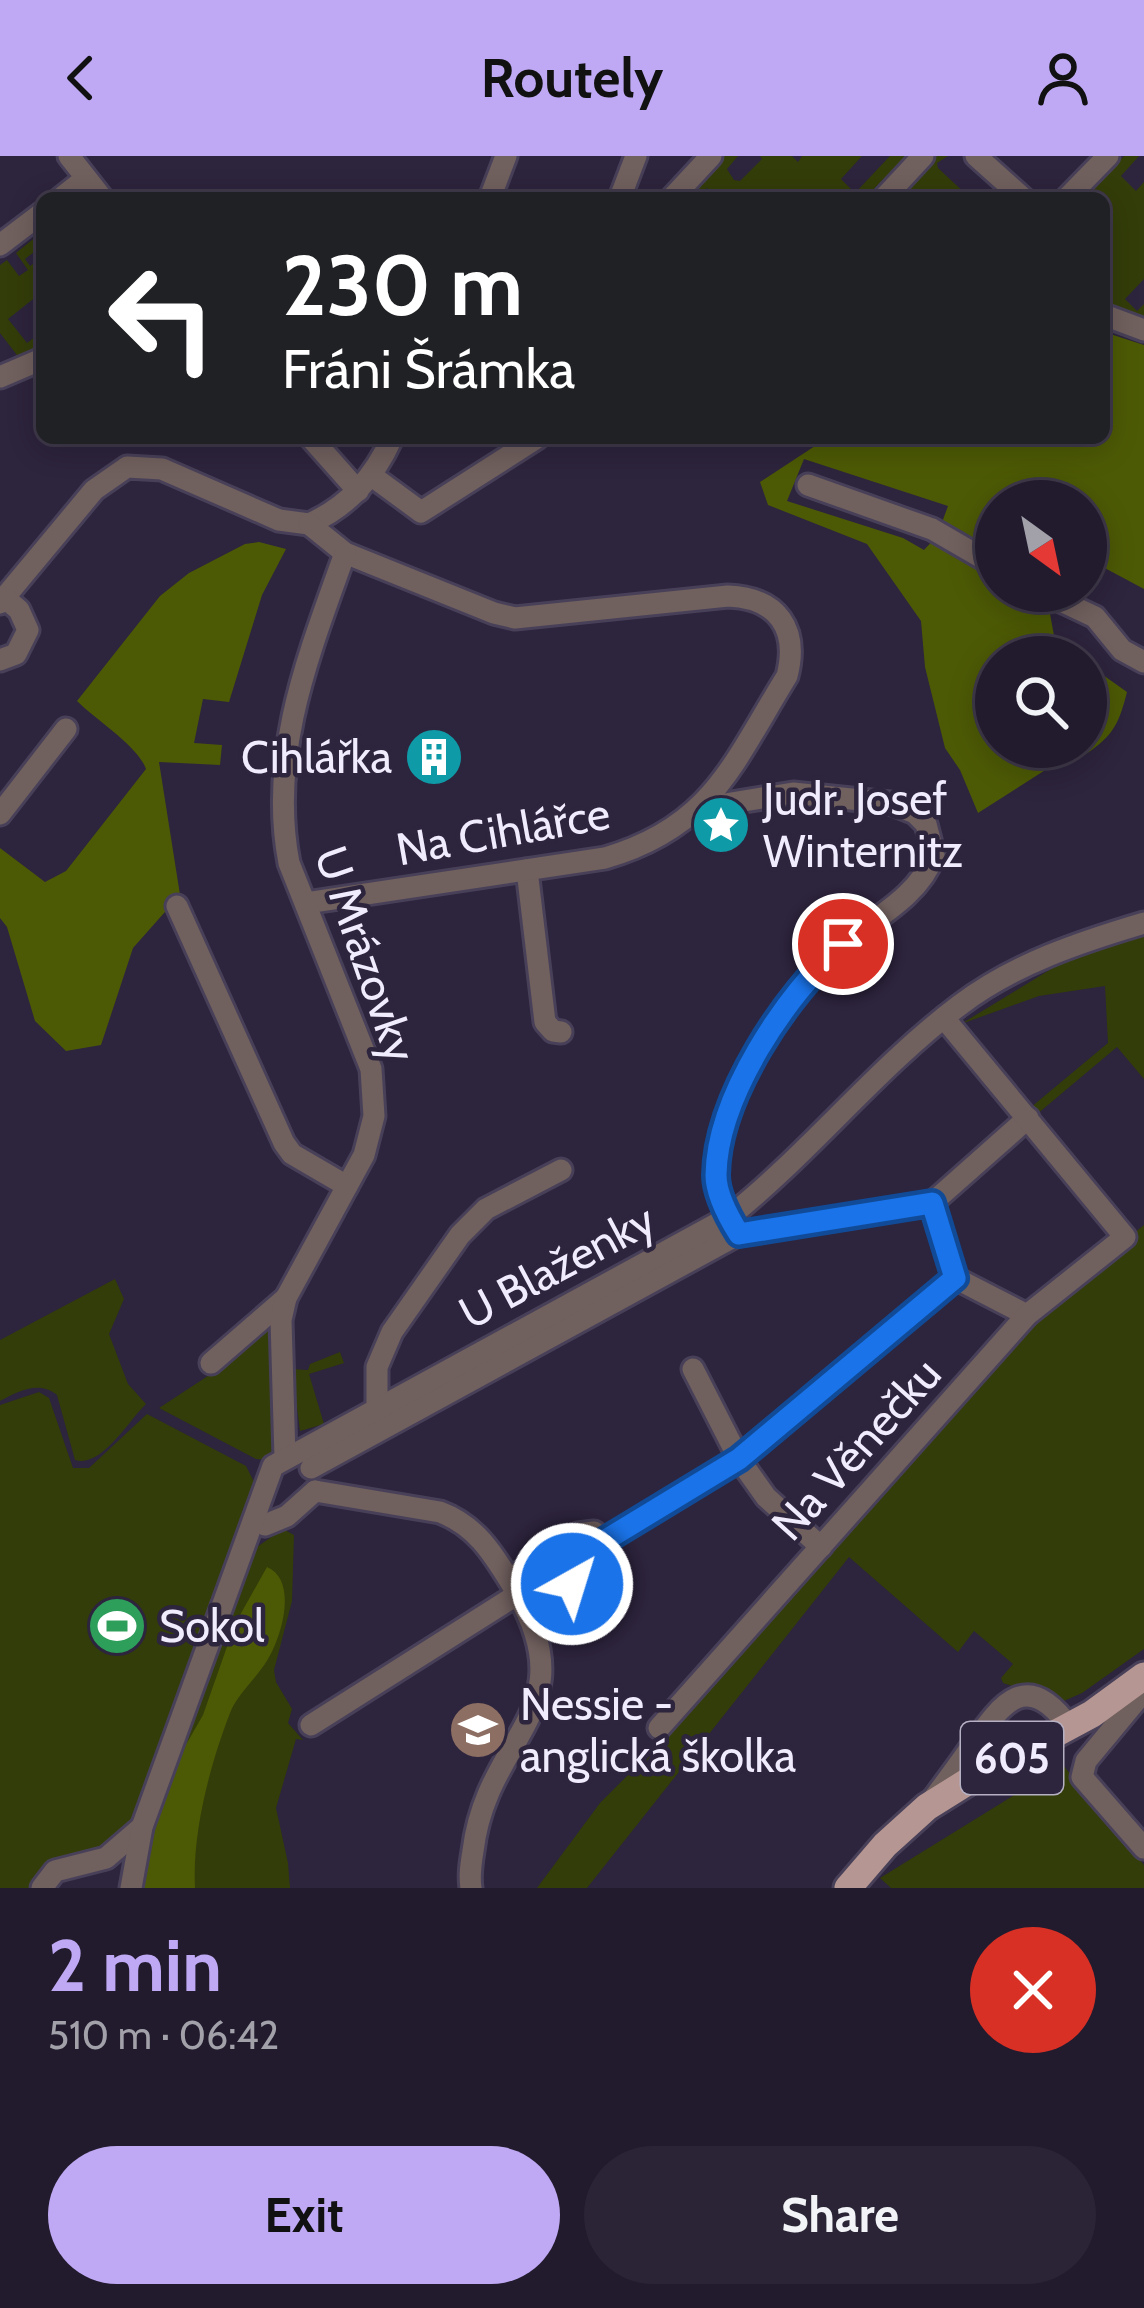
<!DOCTYPE html>
<meta charset="utf-8">
<style>
:root{--surface:#221b2e;--page:#2a2436;--text:#f1f3f6;--muted:#a2a1aa;--line:#3f394a;--accent:#bfa9f4}
body{margin:0;font-family:Cabin,sans-serif;background:var(--page);color:var(--text);height:100vh;display:flex;flex-direction:column;font-size:45px;white-space:nowrap}
*{box-sizing:border-box;margin:0}
p{font-size:39px;color:var(--muted)}
.icon{flex:none;width:66px;height:66px;fill:none;stroke:currentColor;stroke-width:2;stroke-linecap:round;stroke-linejoin:round}
.map{position:relative;height:1732px;overflow:hidden}
.side{display:flex;flex-direction:column;background:var(--surface);flex:1}
.side>*{flex:none}
.top-card{position:absolute;left:36px;top:36px;width:1074px;height:252px;border-radius:18px;box-shadow:0 6px 30px #0003,0 0 0 3px var(--line);background:#202124;color:#fff;overflow:hidden}
.needle{width:78px;rotate:147deg}
.buttons{position:absolute;left:975px;top:324px;display:grid;gap:24px}
.buttons a{display:grid;place-items:center;width:132px;height:132px;border-radius:50%;background:var(--surface);box-shadow:0 6px 30px #0003,0 0 0 3px var(--line);font-size:60px}
.pin{position:absolute;display:grid;place-items:center;width:102px;height:102px;color:#fff;margin:-51px;border:6px solid #fff;border-radius:50%;box-shadow:0 3px 12px #0007}
.me{position:absolute;width:132px;margin:-66px;rotate:39deg;stroke-linejoin:round;filter:drop-shadow(0 0 9px #0008)}
.turn{display:flex;align-items:center;gap:42px;height:252px;padding:0 48px;font-size:54px}
.turn .icon{width:156px;height:156px;stroke-width:2.5}
.turn b{display:block;font-size:84px;line-height:102px}
.round{display:grid;place-items:center;flex:none;width:126px;height:126px;border-radius:63px;background:var(--page)}
.summary{display:flex;align-items:center;justify-content:space-between;height:204px;padding:0 48px}
h1{font-size:72px;font-weight:700;line-height:90px;color:var(--accent)}
.primary-button{display:flex;gap:24px;margin-top:auto;padding:24px 48px}
.primary-button a{flex:1;height:138px;border-radius:72px;background:var(--accent);color:#111;font-size:48px;font-weight:700;line-height:138px;text-align:center}
.primary-button a+a{background:var(--page);color:var(--text)}
header{display:flex;justify-content:space-between;align-items:center;height:156px;padding:0 48px;background:var(--accent);color:#111;font-size:54px;font-weight:700}
.map>svg:first-child{display:block}
</style>
<header><svg class="icon" aria-label="back" viewBox="0 0 24 24"><path d="M15 5l-7 7 7 7"/></svg>Routely<svg class="icon" aria-label="person" viewBox="0 0 24 24"><circle cx="12" cy="8" r="4"/><path d="M4 21q1-7 8-7t8 7"/></svg></header>
<div class="map">
<svg width="1144" height="1732" viewBox="0 0 1144 1732">
<rect width="100%" height="100%" fill="#2d243d"/>
<g fill="#333d09">
<polygon points="723,0 738,0 727,13 734,24 740,25 762,3 760,0 792,0 798,6 802,0 862,0 841,23 855,37 890,0 906,0 865,42 717,42 707,32 697,42 683,42"/>
<polygon points="935,0 948,0 937,7 938,12 970,42 895,42"/>
<polygon points="1124,0 1139,0 1121,20 1136,35 1144,26 1144,123 1125,143 1137,155 1144,148 1144,161 1104,150 1104,69 1112,60 1104,53 1104,42 1084,42"/>
<polygon points="42,76 42,97 38,93 25,103 30,110 42,102 42,136 8,163 27,187 42,176 42,193 20,203 0,177 0,109 7,104 19,120 28,114 16,97"/>
<polygon points="1144,779 1144,923 1117,891 1036,959 1030,952 1108,887 1105,830 1039,840 961,868 1079,796"/>
<polygon points="1144,1069 1144,1493 1082,1537 1057,1548 1038,1538 1003,1527 1001,1522 1013,1508 974,1475 958,1496 849,1401 587,1732 537,1732 600,1647 671,1576 1006,1192 1136,1081 1134,1077"/>
<path d="M115,1123L124,1143L109,1178L128,1228L146,1248C128,1265 102,1312 75,1304L57,1239C40,1224 18,1235 0,1245V1184Z"/>
<polygon points="275,1161 276,1296 269,1304 256,1303 159,1252 217,1214"/>
<polygon points="340,1196 344,1207 309,1218 324,1268 300,1275 292,1213 308,1214 310,1208"/>
<polygon points="39,1236 49,1242 73,1312 89,1312 147,1258 246,1310 257,1332 251,1395 283,1373 294,1379 292,1445 274,1514 276,1526 292,1553 288,1567 303,1584 296,1583 276,1652 288,1707 290,1732 128,1732 129,1700 53,1722 48,1732 0,1732 0,1249"/>
<path d="M579,1383L595,1386L599,1402C580,1415 532,1462 527,1418Z"/>
<polygon points="1063,1609 1144,1709 1144,1732 891,1732 880,1722"/>
</g>
<g fill="#4d5a05" fill-rule="evenodd">
<path d="M1104,176L1144,189V433L1086,402V345H996V435H1054L1048,447L1055,485L1077,501H996V591H1086V507L1127,536C1118,572 1111,582 1080,602L1075,595L978,657L960,614L945,592L925,511L921,465L867,388L768,349L760,326L815,290L820,282H1104ZM804,303L948,350L937,380L924,394L903,382L787,345Z"/>
<path d="M259,386L286,393L262,439L229,546L203,543L194,587L222,589L220,609L159,606L181,745L172,748L133,792L101,889L66,895L35,865L7,771L0,762V692L45,726L66,715L146,613C138,590 96,564 77,545L160,440L189,417L245,388Z"/>
<path d="M267,1411C298,1424 282,1480 268,1503C257,1522 238,1537 230,1557C210,1609 192,1676 195,1732H139L149,1675L164,1627L203,1559L235,1468Z"/>
</g>
<g fill="none" stroke-linecap="round" stroke-linejoin="round">
<defs>
<g id="minor">
<polyline points="69,0 102,42"/>
<polyline points="976,0 1023,42"/>
<polyline points="61,42 85,23"/>
<polyline points="490,42 506,0"/>
<polyline points="620,42 636,0"/>
<polyline points="672,42 711,0"/>
<polyline points="884,42 923,0"/>
<polyline points="1067,42 1108,0"/>
<polyline points="0,89 42,57"/>
<polyline points="1104,159 1144,174"/>
<polyline points="0,221 42,203"/>
<polyline points="311,282 358,335"/>
<polyline points="372,320 421,356 537,282"/>
<polyline points="808,329 932,373 996,410"/>
<path d="M309,368C349,350 374,321 392,282"/>
<polyline points="1040,435 1095,461 1122,494 1144,506"/>
<polyline points="0,447 94,334 127,311 162,313 279,364 309,368"/>
<polyline points="0,504 16,498 28,474 19,454 5,442"/>
<path d="M701,652L793,637L890,647L915,657L926,668L934,699C917,748 856,770 822,806C775,857 718,948 716,1018C716,1034 726,1056 734,1070"/>
<polyline points="0,658 66,573"/>
<polyline points="527,714 545,866 553,875 561,876"/>
<path d="M306,747L605,702C712,671 733,607 787,520C799,473 778,442 728,440L515,462L494,457L345,397L309,368"/>
<polyline points="177,750 284,987 292,998 347,1030"/>
<polyline points="932,1047 955,1122"/>
<polyline points="955,1122 1027,1159"/>
<polyline points="211,1207 286,1142"/>
<polyline points="693,1213 739,1303 766,1341 821,1391"/>
<polyline points="377,1250 377,1211 392,1176 460,1079 486,1053 561,1014"/>
<path d="M285,1302L281,1164L286,1142L364,999L374,960L371,913L289,707C268,598 309,498 345,397"/>
<polyline points="311,1312 739,1078 932,1047 1028,962"/>
<path d="M315,1335L440,1356C475,1369 492,1396 511,1427C591,1556 487,1576 473,1695C471,1707 469,1719 471,1732"/>
<polyline points="255,1361 265,1369 287,1360 315,1335"/>
<polyline points="605,1385 739,1303 955,1122"/>
<polyline points="518,1438 519,1417 578,1378 594,1376 605,1385"/>
<path d="M519,1439L532,1448C555,1445 598,1419 608,1398L605,1385"/>
<polyline points="1144,1535 1086,1605 1082,1621 1144,1692"/>
<polyline points="311,1569 518,1438"/>
<polyline points="659,1572 1027,1159 1125,1081 944,862"/>
<path d="M934,1642C946,1626 958,1610 969,1594C999,1552 1025,1508 1070,1572"/>
<polyline points="42,1732 55,1715 106,1702 142,1671"/>
<path d="M131,1732L142,1671L273,1310L729,1061C811,996 876,912 960,849C1014,808 1080,786 1144,767"/>
</g>
<polyline id="major" points="848,1732 885,1689 927,1651 975,1621 1092,1558 1144,1520"/>
</defs>
<use href="#minor" stroke="#484058" stroke-width="27"/>
<use href="#major" stroke="#484058" stroke-width="33"/>
<use href="#minor" stroke="#70605e" stroke-width="21"/>
<use href="#major" stroke="#b69692" stroke-width="27"/>
</g>
<g fill="none" stroke-linecap="round" stroke-linejoin="round">
<defs>
<path id="route" d="M572,1428C589,1418 614,1409 604,1385L739,1303L955,1122L932,1047L739,1078C729,1062 716,1038 716,1019C717,941 786,838 843,788"/>
</defs>
<use href="#route" stroke="#114b97" stroke-width="30"/>
<use href="#route" stroke="#1a73e8" stroke-width="21"/>
</g>
<defs>
<symbol id="building-disc" viewBox="-11 -11 22 22"><circle r="9.5" fill="#0f9aa8" stroke="#2d243d"/><path d="M-4-6H4V6H1V3H-1V6H-4ZM-2.5-4.3h1.7v1.8h-1.7ZM.8-4.3h1.7v1.8H.8ZM-2.5-1h1.7V.8h-1.7ZM.8-1h1.7V.8H.8Z" fill="#fff"/></symbol>
<symbol id="sight-disc" viewBox="-11 -11 22 22"><circle r="9.5" fill="#0f9aa8" stroke="#2d243d"/><path d="M0-6L1.8-2.2L6-1.7L2.9 1.2L3.7 5.4L0 3.3L-3.7 5.4L-2.9 1.2L-6-1.7L-1.8-2.2Z" fill="#fff"/></symbol>
<symbol id="stadium-disc" viewBox="-11 -11 22 22"><circle r="9.5" fill="#2e9e5b" stroke="#2d243d"/><path d="M0-5a6.5 5 0 1 0 0 10a6.5 5 0 1 0 0-10ZM-3.5-1.8h7v3.6h-7Z" fill="#fff"/></symbol>
<symbol id="school-disc" viewBox="-11 -11 22 22"><circle r="9.5" fill="#8d6e63" stroke="#2d243d"/><path d="M0-5L7-2L0 1L-7-2ZM-4 1L0 2.5L4 1V4Q0 6-4 4Z" fill="#fff"/></symbol>
</defs>
<g fill-rule="evenodd">
<use href="#building-disc" x="401" y="568" width="66" height="66"/>
<use href="#sight-disc" x="688" y="636" width="66" height="66"/>
<use href="#stadium-disc" x="84" y="1437" width="66" height="66"/>
<use href="#school-disc" x="445" y="1541" width="66" height="66"/>
</g>
<g text-anchor="middle" dominant-baseline="central" stroke-width="9" stroke-linejoin="round" paint-order="stroke">
<rect fill="#2d243d" stroke="#b6b0c3" stroke-width="3" x="961" y="1566" width="102" height="72" rx="9"/>
<g font-size="42" font-weight="bold" fill="#f1ecfd">
<text x="1012" y="1602">605</text>
</g>
<g font-size="45" fill="#f1ecfd" stroke="#2d243d" text-anchor="start">
<text x="392" y="601" text-anchor="end">Cihlářka</text>
<text x="763" y="643">Judr. Josef<tspan x="763" dy="52">Winternitz</tspan></text>
<text x="159" y="1470">Sokol</text>
<text x="520" y="1548">Nessie -<tspan x="520" dy="52">anglická školka</tspan></text>
</g>
<g font-size="45" fill="#f1ecfd" stroke="#2d243d">
<text transform="translate(503 675) rotate(-10)">Na Cihlářce</text>
<text transform="translate(366 798) rotate(71)">U Mrázovky</text>
<text transform="translate(557 1110) rotate(-28)">U Blaženky</text>
<text transform="translate(856 1293) rotate(-48)">Na Věnečku</text>
</g>
</g>
</svg>
<div class="buttons">
<a><svg class="needle" viewBox="-14 -14 28 28"><path d="M0-13l5 13h-10z" fill="#e53935"/><path d="M0 13l5-13h-10z" fill="#a2a1aa"/></svg></a>
<a><svg class="icon" aria-label="search" viewBox="0 0 24 24"><circle cx="10" cy="10" r="6"/><path d="M15 15l6 6"/></svg></a>
</div>
<div class="pin" style="left:843px;top:788px;background:#d93025"><svg class="icon" aria-label="arrive" viewBox="0 0 24 24"><path d="M6 21V4h12l-3 4 3 4H6"/></svg></div>
<svg class="me" style="left:572px;top:1428px" viewBox="-20 -20 40 40"><circle r="17" fill="#1a73e8" stroke="#fff" stroke-width="3"/><path d="M0-11L8 9 0 5-8 9z" fill="#fff"/></svg>
<div class="top-card">
<div class="turn"><svg class="icon" aria-label="left" viewBox="0 0 24 24"><path d="M17 20v-9H6M10 6l-5 5 5 5"/></svg><div><b>230 m</b>Fráni Šrámka</div></div>
</div>
</div>
<section class="side">
<div class="summary"><div><h1>2 min</h1><p>510 m · 06:42</p></div><a class="round" style="background:#d93025;color:#fff"><svg class="icon" aria-label="close" viewBox="0 0 24 24"><path d="M6 6l12 12M18 6L6 18"/></svg></a></div>
<div class="primary-button"><a>Exit</a><a>Share</a></div>
</section>
